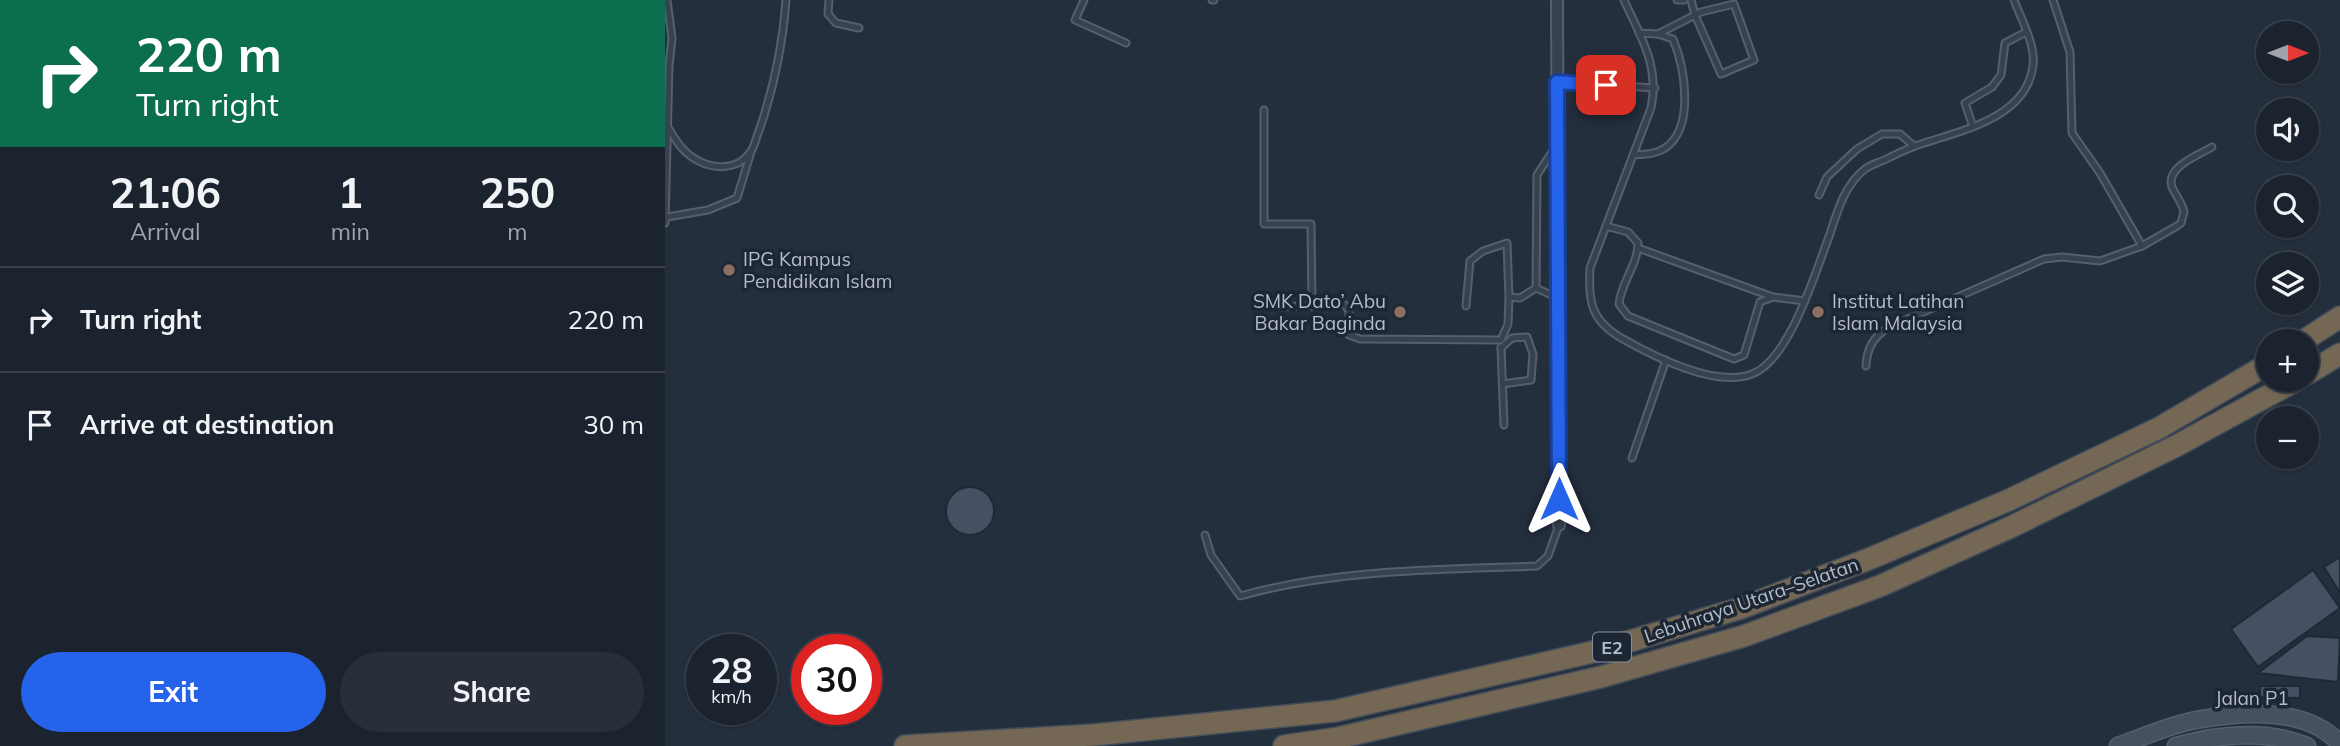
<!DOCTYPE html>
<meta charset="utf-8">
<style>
:root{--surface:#1b232e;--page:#282f3a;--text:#f1f3f6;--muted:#a0a4aa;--line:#39404a;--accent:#2563eb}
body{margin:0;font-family:Mulish,sans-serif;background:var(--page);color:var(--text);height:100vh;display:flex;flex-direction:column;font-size:26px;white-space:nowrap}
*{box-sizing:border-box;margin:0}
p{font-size:23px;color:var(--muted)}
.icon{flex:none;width:38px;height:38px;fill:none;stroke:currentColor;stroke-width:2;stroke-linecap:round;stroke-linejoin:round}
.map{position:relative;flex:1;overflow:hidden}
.details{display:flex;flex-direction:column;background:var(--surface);width:665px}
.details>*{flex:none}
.top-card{background:#0b6e4f;color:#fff;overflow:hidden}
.needle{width:46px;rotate:90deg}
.tools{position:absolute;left:1591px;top:21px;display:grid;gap:14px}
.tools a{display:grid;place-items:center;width:63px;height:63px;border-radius:50%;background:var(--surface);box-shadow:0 2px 5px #0004,0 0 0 2px var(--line);font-size:35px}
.speed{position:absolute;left:21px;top:634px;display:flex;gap:14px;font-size:35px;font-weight:700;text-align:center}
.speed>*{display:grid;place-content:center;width:91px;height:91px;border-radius:50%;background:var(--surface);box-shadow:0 2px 5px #0004,0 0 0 2px var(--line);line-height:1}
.speed small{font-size:18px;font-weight:400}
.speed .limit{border:10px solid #d22;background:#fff;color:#111}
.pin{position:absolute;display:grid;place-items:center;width:60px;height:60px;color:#fff;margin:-30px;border-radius:14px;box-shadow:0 4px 10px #0006}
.me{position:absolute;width:77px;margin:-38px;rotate:0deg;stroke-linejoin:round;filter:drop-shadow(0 0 5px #0008)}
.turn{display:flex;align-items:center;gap:24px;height:147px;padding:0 21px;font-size:32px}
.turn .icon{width:91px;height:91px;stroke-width:2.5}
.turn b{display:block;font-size:49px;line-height:60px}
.eta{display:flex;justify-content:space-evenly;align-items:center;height:119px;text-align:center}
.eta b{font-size:42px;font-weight:700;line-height:49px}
.cta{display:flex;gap:14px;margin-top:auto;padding:14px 21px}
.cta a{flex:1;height:80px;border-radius:42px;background:var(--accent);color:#fff;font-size:28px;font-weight:700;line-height:80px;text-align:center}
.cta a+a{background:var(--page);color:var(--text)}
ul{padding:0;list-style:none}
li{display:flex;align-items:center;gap:21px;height:105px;padding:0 21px;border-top:2px solid var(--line)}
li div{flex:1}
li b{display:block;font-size:26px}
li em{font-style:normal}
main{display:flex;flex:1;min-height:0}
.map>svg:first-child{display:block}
</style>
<main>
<section class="details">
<div class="top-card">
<div class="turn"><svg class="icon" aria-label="right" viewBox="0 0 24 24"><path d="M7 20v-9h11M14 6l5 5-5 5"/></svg><div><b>220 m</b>Turn right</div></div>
</div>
<div class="eta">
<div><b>21:06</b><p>Arrival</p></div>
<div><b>1</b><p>min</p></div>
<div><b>250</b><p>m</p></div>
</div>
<ul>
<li><svg class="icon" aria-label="right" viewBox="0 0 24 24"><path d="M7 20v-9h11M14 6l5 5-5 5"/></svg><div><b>Turn right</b></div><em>220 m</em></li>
<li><svg class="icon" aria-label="arrive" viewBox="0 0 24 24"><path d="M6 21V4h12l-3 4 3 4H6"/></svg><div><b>Arrive at destination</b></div><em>30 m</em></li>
</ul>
<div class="cta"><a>Exit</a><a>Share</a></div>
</section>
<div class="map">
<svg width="1675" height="746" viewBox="0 0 1675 746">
<rect width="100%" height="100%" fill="#242f3e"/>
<g fill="#455162" stroke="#1f2835" stroke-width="2">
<circle cx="305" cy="511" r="24"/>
<polygon points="1675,557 1675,593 1659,567"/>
<polygon points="1648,570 1675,608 1593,667 1566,629"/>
<polygon points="1642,636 1675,638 1673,682 1593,673"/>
<polygon points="1595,686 1635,686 1635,698 1595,697"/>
</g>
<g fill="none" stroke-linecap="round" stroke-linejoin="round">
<defs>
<g id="service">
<polyline points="164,0 163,14 171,23 194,28"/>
<polyline points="419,0 410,20 461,43"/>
<polyline points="547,0 549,0"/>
<path d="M959,0C976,38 995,66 986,108L925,268C923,302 926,321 958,339C990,357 1050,388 1087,374C1125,360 1151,270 1165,234C1172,212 1180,184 1200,169C1205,165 1213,163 1219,160C1230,155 1241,149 1253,145C1294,131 1361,119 1368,66C1371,45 1356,19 1349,0"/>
<polyline points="1012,0 1019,0"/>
<polyline points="1388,0 1405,52 1407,133 1435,173 1477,246"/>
<polyline points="993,34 1036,12 1069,4 1089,60 1056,74 1030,15 1026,0"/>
<polyline points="892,82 990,88"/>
<polyline points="599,110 599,224 646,224 647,306"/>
<path d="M2,126C7,133 11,142 17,148C34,168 70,176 86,151C90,146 91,137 94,131C108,90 118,43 121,0"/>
<polyline points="1308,127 1300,103 1327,87 1336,75 1340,43 1361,32"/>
<polyline points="891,146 872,175 871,288 893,298"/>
<path d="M968,155C979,154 990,155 1000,148C1030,128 1020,68 1008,39L993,34L974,33"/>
<polyline points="1154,195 1162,177 1192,149 1217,134 1235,134 1249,146"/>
<polyline points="2,217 43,210 72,198 86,152"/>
<polyline points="0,223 4,66 7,38 2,0"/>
<path d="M941,226L963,232L973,243C973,265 956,282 954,304L963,316L1069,359L1079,355L1095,302L1108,297L1140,301"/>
<polyline points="973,248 1108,297"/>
<polyline points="801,306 805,261 818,251 842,243 844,297"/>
<polyline points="615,307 679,304 684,311 684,335 695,339 836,340 843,324 844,297 855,298 871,288"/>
<polyline points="836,347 839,425"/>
<polyline points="836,348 847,338 862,337 868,354 866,380 837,384"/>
<path d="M1201,366C1202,348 1208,338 1222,328L1379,259L1397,257L1435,261L1477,246L1512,226L1516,223L1519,212C1517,203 1511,196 1507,187C1500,167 1534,155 1547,147"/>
<polyline points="967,458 1001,360"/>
<path d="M540,535L546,555L575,596C671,569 773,570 872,566L883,556L894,525"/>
</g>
<polyline id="minor" points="892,0 894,525"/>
<g id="secondary">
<path d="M1453,746C1478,737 1504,725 1531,720C1575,712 1642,706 1675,744"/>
<path d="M1511,746C1554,734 1600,729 1642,746"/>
</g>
<g id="motorway">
<polyline points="1638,341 1675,317"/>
<polyline points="1642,374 1675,354"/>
<polyline points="240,746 428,735 670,711 932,651 1076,608 1204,559 1344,500 1494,428 1603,364"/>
<polyline points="619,746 673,738 936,677 1079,636 1215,586 1348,526 1511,446 1632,380"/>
</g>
</defs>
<use href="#service" stroke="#565f6c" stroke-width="9"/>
<use href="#minor" stroke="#565f6c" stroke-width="14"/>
<use href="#secondary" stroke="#565f6c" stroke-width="19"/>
<use href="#motorway" stroke="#434c59" stroke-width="24"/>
<use href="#service" stroke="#38414e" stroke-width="5"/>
<use href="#minor" stroke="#38414e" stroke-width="10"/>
<use href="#secondary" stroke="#465061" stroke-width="16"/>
<use href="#motorway" stroke="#746855" stroke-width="21"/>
</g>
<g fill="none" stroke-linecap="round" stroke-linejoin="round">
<defs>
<polyline id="route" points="894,499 892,82 941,85"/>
</defs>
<use href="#route" stroke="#184099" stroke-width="18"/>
<use href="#route" stroke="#2563eb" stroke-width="12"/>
</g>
<g fill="#8d6e63" stroke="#1d2633" stroke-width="2.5">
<circle cx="64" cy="270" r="7"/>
<circle cx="735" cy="312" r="7"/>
<circle cx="1153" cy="312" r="7"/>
</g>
<g text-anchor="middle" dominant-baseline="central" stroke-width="7" stroke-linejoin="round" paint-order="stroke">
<rect fill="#1d2633" stroke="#878f9c" stroke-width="2" x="928" y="632.5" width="38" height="29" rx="5"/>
<g font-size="18" font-weight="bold" fill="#b4bcc9">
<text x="947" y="647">E2</text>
</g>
<g font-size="19" fill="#b4bcc9" stroke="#1d2633" text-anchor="start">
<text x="78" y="259">IPG Kampus<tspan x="78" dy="22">Pendidikan Islam</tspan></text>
<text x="721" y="301" text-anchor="end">SMK Dato’ Abu<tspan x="721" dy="22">Bakar Baginda</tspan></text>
<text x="1167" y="301">Institut Latihan<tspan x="1167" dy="22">Islam Malaysia</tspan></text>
</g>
<g font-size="19" fill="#b4bcc9" stroke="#1d2633">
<text transform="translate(1086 600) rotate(-19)">Lebuhraya Utara–Selatan</text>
<text x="1587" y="698">Jalan P1</text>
</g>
</g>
</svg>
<div class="tools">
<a><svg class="needle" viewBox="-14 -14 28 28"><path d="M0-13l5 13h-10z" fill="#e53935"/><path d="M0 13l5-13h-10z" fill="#a0a4aa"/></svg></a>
<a><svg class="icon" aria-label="sound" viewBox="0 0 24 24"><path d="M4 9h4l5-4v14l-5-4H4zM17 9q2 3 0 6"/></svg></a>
<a><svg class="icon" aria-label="search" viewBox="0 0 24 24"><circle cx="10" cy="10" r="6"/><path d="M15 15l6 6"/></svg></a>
<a><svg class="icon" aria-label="layers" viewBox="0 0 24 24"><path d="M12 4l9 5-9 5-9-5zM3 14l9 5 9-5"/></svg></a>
<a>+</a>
<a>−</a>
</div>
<div class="speed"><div>28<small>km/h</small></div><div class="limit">30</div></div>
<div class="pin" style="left:941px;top:85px;background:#d93025"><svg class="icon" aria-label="arrive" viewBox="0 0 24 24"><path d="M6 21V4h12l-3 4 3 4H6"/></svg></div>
<svg class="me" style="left:894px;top:499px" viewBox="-20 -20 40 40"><path d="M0-17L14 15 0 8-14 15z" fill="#2563eb" stroke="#fff" stroke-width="4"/></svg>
</div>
</main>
